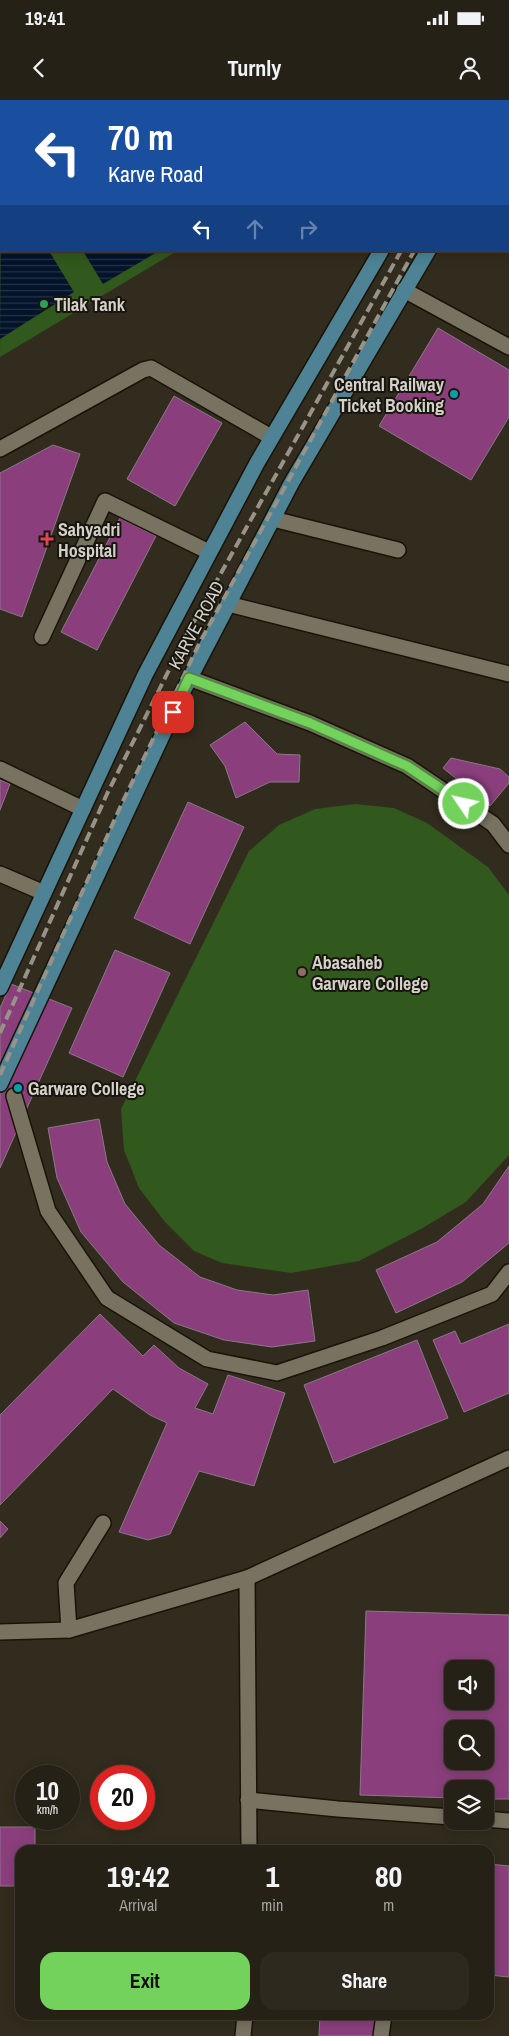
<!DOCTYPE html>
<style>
:root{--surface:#252116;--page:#2d291f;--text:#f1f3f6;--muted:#a3a3a1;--line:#423e35;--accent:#73d25c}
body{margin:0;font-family:"Archivo Narrow",sans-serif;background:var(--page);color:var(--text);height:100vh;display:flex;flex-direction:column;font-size:19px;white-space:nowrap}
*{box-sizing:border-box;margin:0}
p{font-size:16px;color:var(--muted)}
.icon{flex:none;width:28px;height:28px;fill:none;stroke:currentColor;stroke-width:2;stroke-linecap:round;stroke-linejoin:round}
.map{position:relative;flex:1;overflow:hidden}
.sheet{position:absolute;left:15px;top:1745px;width:479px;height:175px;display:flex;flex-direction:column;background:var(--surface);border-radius:15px;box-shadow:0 2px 12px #0003,0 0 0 1px var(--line)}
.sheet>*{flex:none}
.banner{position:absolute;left:0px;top:0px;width:510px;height:152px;box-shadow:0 2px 12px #0003,0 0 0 1px var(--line);background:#1a4fa0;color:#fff;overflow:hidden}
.tools{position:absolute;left:444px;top:1560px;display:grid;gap:10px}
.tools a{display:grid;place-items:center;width:50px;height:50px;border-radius:10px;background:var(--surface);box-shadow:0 2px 12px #0003,0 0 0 1px var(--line);font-size:25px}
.speed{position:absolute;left:15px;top:1665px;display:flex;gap:10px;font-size:25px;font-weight:700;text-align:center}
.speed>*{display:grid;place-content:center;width:65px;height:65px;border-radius:50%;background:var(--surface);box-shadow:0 2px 12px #0003,0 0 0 1px var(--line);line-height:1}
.speed small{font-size:12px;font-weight:400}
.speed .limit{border:8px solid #d22;background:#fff;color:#111}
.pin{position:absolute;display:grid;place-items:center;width:42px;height:42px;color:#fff;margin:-21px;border-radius:10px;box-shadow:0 2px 8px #0006}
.me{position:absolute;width:55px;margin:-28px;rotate:304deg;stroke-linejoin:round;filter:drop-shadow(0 0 4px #0008)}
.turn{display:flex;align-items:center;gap:18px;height:105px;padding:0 25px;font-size:22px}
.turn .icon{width:65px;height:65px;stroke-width:2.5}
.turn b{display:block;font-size:35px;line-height:42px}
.lanes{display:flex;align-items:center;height:48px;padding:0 25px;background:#0003;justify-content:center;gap:25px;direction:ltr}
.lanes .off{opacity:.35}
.eta{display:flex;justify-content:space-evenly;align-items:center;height:85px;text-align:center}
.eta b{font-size:30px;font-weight:700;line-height:35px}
.cta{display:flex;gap:10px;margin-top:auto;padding:10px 25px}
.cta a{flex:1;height:58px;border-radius:15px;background:var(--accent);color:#111;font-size:20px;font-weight:700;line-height:58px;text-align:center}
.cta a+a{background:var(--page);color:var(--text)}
.status{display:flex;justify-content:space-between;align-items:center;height:35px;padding:0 25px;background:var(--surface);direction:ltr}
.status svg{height:14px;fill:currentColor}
header{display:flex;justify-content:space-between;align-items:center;height:65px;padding:0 25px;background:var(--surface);font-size:22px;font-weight:700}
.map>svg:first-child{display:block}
</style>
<div class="status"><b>19:41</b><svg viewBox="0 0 49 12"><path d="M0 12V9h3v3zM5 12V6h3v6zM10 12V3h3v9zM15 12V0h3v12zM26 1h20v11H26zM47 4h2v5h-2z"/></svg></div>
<header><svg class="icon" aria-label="back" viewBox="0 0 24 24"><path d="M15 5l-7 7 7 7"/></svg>Turnly<svg class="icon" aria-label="person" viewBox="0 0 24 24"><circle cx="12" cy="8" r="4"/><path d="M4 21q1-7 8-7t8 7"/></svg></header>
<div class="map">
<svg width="509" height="1936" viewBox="0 0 509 1936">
<defs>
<pattern id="water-rules" width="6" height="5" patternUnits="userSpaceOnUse" patternTransform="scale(1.25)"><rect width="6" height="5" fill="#03132a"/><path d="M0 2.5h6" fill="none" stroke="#273447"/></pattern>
</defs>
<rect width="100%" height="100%" fill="#312c1d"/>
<g fill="#31581d">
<polygon points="1,59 1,151 177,151 0,257"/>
<polygon points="355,704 394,708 427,723 488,767 509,795 509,1055 466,1102 421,1129 359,1161 291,1173 222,1163 194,1151 165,1122 139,1088 124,1050 121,1009 249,751 279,725 315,709"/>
</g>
<g fill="url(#water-rules)">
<polygon points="1,125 1,151 49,151 74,192 0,239"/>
<polygon points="83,151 159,151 103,184"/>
</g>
<g fill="#8a3f7c" stroke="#897985" fill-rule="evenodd">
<polygon points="438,228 509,270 509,317 471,380 379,326"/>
<polygon points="174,296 222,323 175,406 127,379"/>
<polygon points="53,345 80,354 22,517 0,509 0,373"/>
<polygon points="120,418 156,436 97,550 61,532"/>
<polygon points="245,622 277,654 300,655 299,682 270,682 236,698 225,666 210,645"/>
<polygon points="451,658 500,669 509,677 509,683 490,706 443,668"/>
<polygon points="0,680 10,684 0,710"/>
<polygon points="188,702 244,727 190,844 134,818"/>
<polygon points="115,850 170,873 123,977 69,953"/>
<polygon points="11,884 72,908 0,1068 0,908"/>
<polygon points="99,1019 107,1062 125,1104 159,1145 200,1177 237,1190 273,1195 308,1190 315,1241 272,1247 224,1240 174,1223 123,1182 81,1132 57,1078 48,1028"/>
<polygon points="509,1066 509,1143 462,1182 396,1213 376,1170 437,1142 483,1104"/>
<polygon points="100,1214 143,1256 154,1245 179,1268 208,1284 195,1308 213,1314 228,1275 285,1293 254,1386 199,1371 170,1434 148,1440 119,1432 167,1323 150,1315 113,1289 0,1405 0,1315"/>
<polygon points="509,1224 509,1293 464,1312 433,1240 455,1231 461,1244"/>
<polygon points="417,1240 448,1318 334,1363 304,1285"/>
<polygon points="0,1421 8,1429 0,1438"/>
<path d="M366,1511L509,1515V1699H485V1689H452V1698L360,1695ZM452,1569H485V1601H452ZM452,1629H485V1661H452Z"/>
<polygon points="0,1727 35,1727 35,1750 20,1750 20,1786 0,1786"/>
<polygon points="324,1746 382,1750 324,1750"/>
<polygon points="489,1764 509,1766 509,1877 489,1875"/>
<polygon points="320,1915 377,1915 376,1936 319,1936"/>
</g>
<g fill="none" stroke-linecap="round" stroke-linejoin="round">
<defs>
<g id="service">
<polyline points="404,190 509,247"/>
<polyline points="0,349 143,270 151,268 271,337"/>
<polyline points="273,419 398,450"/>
<polyline points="228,504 509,574"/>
<polyline points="42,537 105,401 209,452"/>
<polyline points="189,578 310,623 407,666 493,724 509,745"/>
<polyline points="0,669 83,709"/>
<polyline points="14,996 48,1111 107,1198 207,1259 277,1273 382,1238 492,1194 509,1172"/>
<polyline points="69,1530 66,1483 103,1423"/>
<polyline points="248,1700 338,1709 452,1717"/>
<polyline points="485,1719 509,1721"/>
<polyline points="381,1936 384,1915"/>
</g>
<g id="minor">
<polyline points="69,1 71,0"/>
<polyline points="0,42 1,41"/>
<polyline points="0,774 44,793"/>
</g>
<g id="tertiary">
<polyline points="247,1478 249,1750"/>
<polyline points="243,1936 245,1915"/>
</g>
<polyline id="secondary" points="0,1532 69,1530 247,1478 509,1358"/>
<g id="primary">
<polyline points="468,1 468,0"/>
<polyline points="509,11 509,10"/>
<polyline points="0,888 145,575 257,363 381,151"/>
<polyline points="0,984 182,593 292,382 428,151"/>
</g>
</defs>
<use href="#service" stroke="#191407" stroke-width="18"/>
<use href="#minor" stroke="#191407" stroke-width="18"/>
<use href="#tertiary" stroke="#191407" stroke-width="18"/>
<use href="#secondary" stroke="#191407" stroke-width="18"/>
<use href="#primary" stroke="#191407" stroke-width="18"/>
<use href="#service" stroke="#787261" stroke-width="15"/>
<use href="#minor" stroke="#787261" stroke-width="15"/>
<use href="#tertiary" stroke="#787261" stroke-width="15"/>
<use href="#secondary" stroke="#787261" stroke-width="15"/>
<use href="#primary" stroke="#4d8395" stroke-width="15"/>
<g stroke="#979388" stroke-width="4" stroke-dasharray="10 5" stroke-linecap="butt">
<polyline points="484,1 485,0"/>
<polyline points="496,1 496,0"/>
<polyline points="0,933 107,694 187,534 401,151"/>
<polyline points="0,975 123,701 200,542 414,151"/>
</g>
</g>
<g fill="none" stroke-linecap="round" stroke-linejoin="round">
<defs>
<polyline id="route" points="173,612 189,578 310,623 407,666 464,704"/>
</defs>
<use href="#route" stroke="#4b883c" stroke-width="12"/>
<use href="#route" stroke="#73d25c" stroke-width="9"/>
</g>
<circle fill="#2e9e5b" stroke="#17150e" stroke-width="2" cx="44" cy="204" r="5"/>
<g fill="#0f9aa8" stroke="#17150e" stroke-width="2">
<circle cx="454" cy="294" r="5"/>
<circle cx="18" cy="988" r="5"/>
</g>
<path fill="#e0444e" stroke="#17150e" stroke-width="2" d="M44.5 431.5h5v5h5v5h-5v5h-5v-5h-5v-5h5z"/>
<circle fill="#8d6e63" stroke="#17150e" stroke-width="2" cx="302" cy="872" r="5"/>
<g text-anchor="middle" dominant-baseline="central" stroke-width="4" stroke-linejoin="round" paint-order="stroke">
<g font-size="18" font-weight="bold" fill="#d4d1c8" stroke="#17150e" text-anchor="start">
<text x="54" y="204">Tilak Tank</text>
<text x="444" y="284" text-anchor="end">Central Railway<tspan x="444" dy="21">Ticket Booking</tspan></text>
<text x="58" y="429">Sahyadri<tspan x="58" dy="21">Hospital</tspan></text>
<text x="312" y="862">Abasaheb<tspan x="312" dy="21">Garware College</tspan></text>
<text x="28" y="988">Garware College</text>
</g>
<g font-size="18" fill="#d4d1c8" stroke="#17150e">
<text transform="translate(196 525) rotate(-62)">KARVE ROAD</text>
</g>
</g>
</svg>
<div class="tools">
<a><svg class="icon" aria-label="sound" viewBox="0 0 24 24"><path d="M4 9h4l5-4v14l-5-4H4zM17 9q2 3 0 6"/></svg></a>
<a><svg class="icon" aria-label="search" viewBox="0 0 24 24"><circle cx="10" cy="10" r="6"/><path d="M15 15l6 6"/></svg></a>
<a><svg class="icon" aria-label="layers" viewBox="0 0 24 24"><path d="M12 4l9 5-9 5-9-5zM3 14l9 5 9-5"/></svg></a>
</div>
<div class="speed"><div>10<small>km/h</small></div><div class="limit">20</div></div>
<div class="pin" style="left:173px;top:612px;background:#d93025"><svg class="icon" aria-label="arrive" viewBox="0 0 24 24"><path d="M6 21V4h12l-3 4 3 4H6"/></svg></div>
<svg class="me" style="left:464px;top:704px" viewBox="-20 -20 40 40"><circle r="17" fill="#73d25c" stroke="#fff" stroke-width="3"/><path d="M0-11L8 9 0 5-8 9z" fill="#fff"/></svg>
<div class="banner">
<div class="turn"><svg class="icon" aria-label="left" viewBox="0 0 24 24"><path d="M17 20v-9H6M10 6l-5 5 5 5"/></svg><div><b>70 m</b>Karve Road</div></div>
<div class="lanes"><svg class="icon" aria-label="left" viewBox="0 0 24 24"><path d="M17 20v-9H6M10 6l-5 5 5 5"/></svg><svg class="icon off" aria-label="ahead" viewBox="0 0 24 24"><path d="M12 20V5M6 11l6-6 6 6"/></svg><svg class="icon off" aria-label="right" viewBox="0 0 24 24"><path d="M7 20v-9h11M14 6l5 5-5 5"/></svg></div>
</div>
<section class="sheet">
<div class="eta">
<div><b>19:42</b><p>Arrival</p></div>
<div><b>1</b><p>min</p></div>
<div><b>80</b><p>m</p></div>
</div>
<div class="cta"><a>Exit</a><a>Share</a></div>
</section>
</div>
